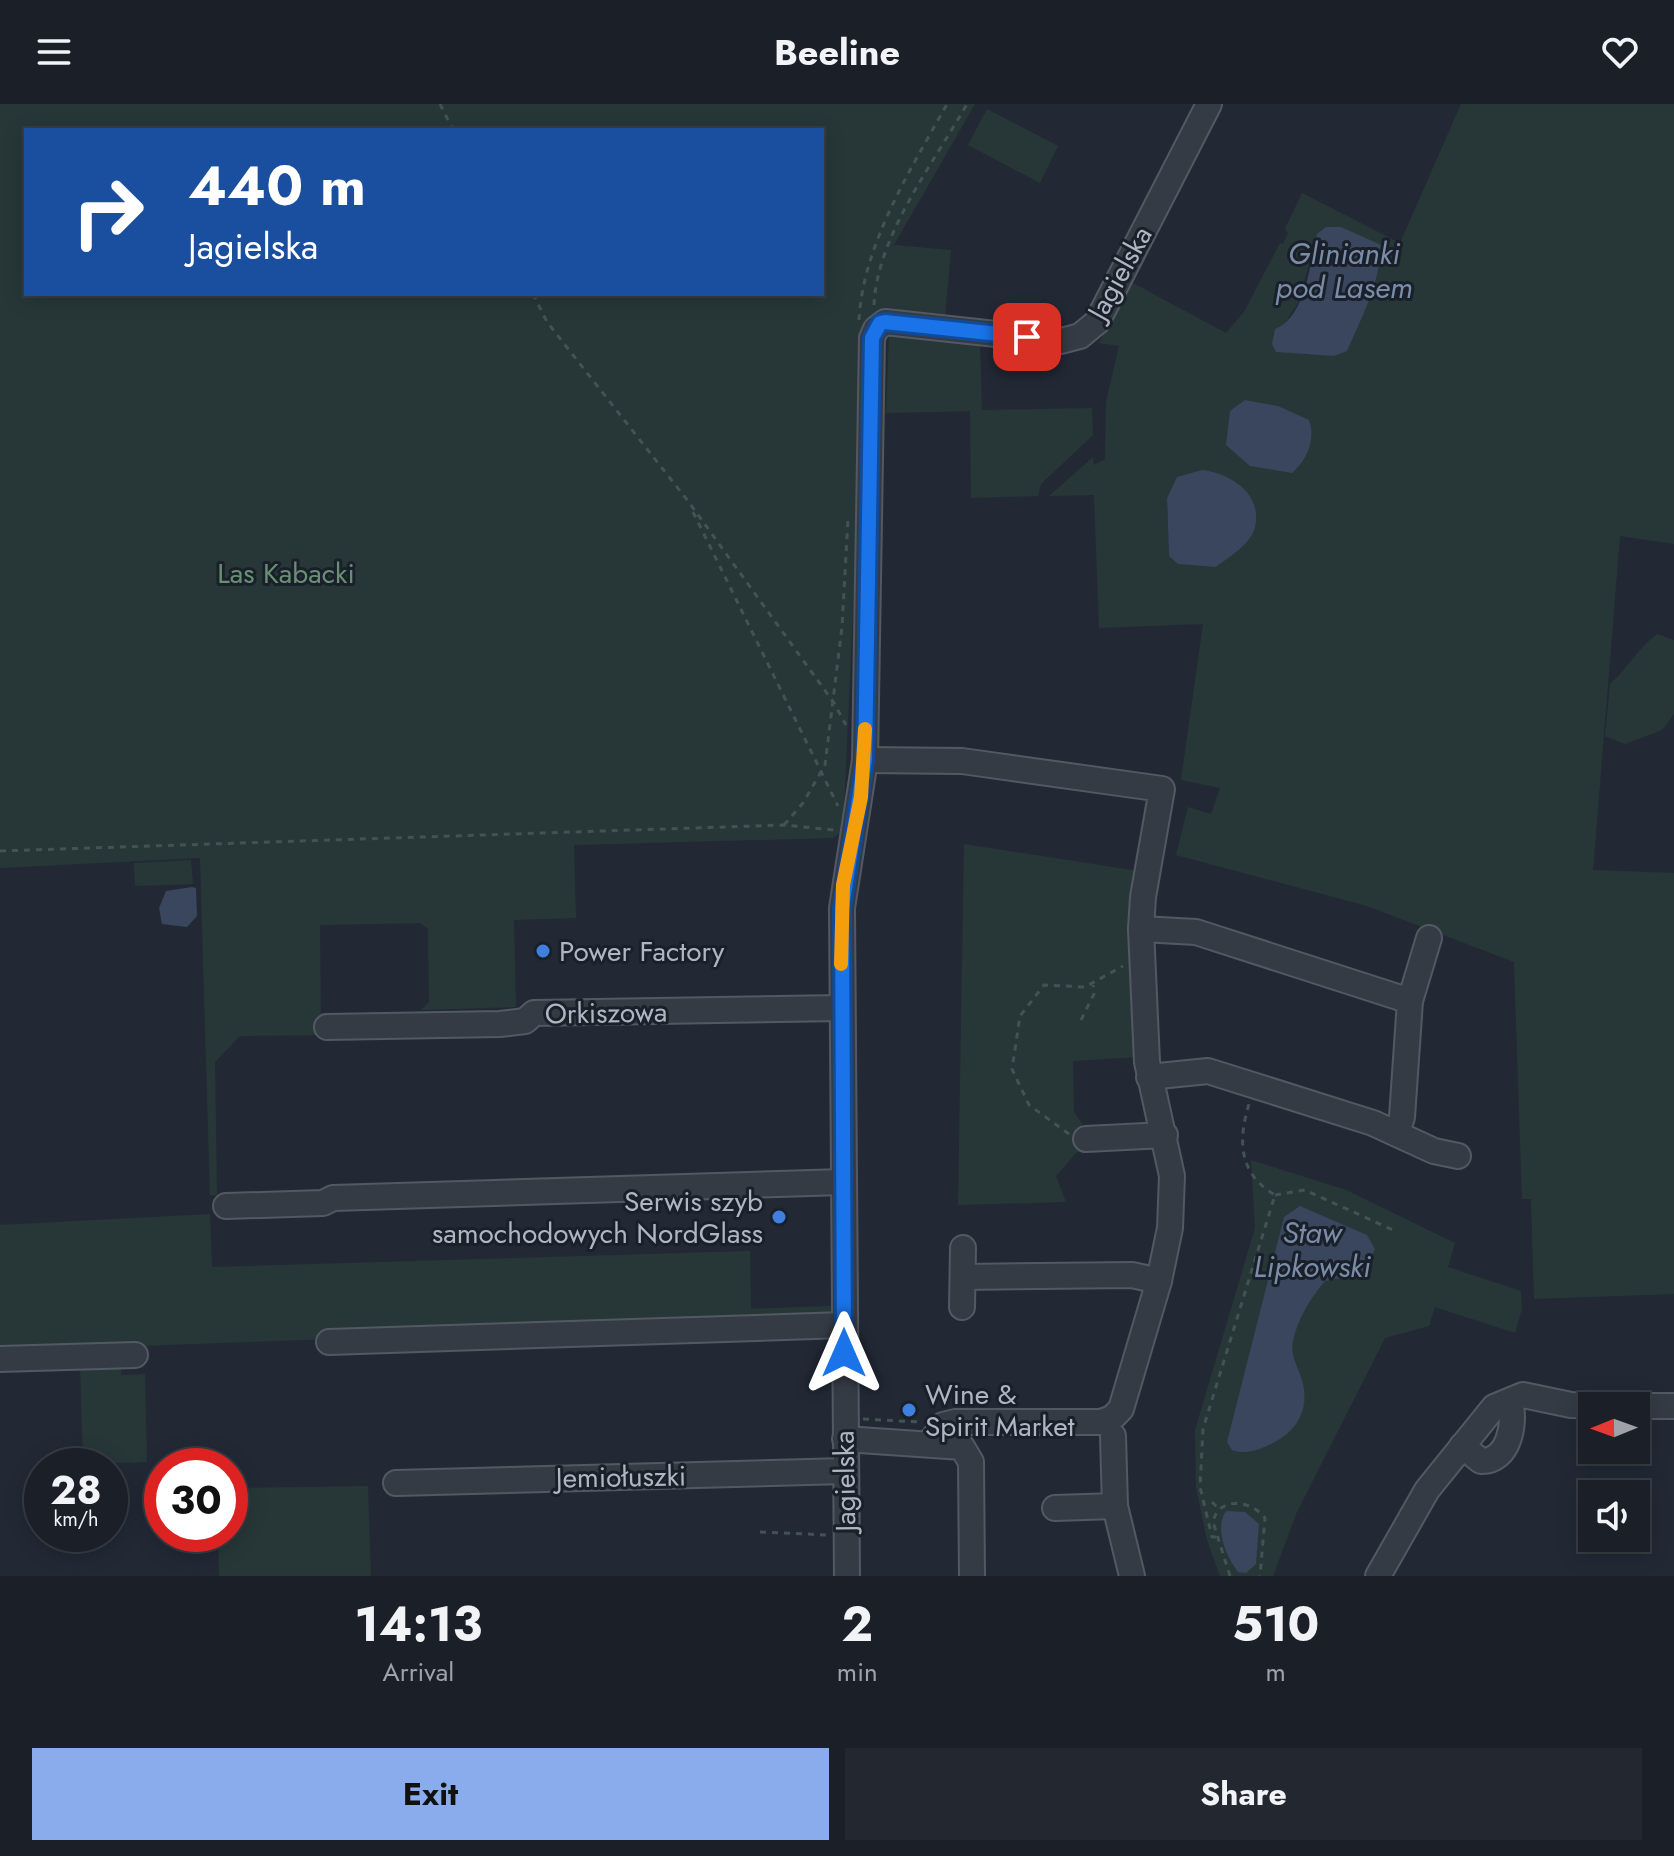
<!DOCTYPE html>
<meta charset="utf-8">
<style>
:root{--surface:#1a1f28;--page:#232730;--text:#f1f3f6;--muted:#9fa2a8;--line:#383d45;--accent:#8aaced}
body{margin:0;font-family:Jost,sans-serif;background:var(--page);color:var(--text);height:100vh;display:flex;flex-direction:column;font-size:30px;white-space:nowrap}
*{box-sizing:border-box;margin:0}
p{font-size:26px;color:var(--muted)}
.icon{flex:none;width:44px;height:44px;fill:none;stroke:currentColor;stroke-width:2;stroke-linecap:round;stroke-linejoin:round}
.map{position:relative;height:1472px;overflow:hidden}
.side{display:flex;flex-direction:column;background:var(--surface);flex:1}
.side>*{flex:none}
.top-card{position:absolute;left:24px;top:24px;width:800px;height:168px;border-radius:0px;box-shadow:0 4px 20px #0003,0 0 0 2px var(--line);background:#1a4fa0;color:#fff;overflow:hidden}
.needle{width:52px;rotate:269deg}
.controls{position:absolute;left:1578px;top:1288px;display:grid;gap:16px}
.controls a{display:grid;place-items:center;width:72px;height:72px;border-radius:0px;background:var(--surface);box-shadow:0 4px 20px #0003,0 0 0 2px var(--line);font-size:40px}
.speed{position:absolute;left:24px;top:1344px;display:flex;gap:16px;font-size:40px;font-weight:700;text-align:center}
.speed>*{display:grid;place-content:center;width:104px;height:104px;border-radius:50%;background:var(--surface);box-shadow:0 4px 20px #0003,0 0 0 2px var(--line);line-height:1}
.speed small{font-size:20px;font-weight:400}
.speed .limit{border:12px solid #d22;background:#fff;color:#111}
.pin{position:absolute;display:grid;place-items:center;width:68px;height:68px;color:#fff;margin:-34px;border-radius:16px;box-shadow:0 4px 12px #0006}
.me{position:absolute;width:88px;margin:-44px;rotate:0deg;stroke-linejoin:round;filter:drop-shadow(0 0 6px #0008)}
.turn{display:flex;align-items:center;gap:28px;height:168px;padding:0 32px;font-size:36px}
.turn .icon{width:104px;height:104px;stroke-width:2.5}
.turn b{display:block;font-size:56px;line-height:68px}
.eta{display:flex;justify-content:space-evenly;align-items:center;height:136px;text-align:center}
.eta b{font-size:48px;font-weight:700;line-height:56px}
.action{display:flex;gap:16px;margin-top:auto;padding:16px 32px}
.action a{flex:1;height:92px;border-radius:0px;background:var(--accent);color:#111;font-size:32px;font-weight:700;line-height:92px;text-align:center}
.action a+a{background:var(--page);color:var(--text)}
header{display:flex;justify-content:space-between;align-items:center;height:104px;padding:0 32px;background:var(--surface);font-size:36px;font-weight:700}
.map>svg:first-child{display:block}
</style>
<header><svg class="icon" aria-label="menu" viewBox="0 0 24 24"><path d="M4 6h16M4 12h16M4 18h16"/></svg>Beeline<svg class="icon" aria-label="heart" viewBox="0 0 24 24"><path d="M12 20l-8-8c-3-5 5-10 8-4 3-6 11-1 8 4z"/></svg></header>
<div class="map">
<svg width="1674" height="1472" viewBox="0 0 1674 1472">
<rect width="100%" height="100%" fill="#222935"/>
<g fill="#273738" fill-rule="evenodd">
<path d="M0,0H975L894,141L951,146L945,212L880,205L866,225L843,727L833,734L574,741L576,814L514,816L516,903L421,906L429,898L428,825L420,819L320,821L321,931L240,932L215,958L217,1091H210L200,754L0,764ZM26,26H822V190H26Z"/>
<path d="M1461,0H1674V440L1620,432L1593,766L1674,769V1190L1534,1195L1531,1095H1522L1514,858L1367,802L1176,751L1188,703L1211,710L1220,684L1181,676L1203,520L1099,524L1094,391L1049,392L1093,353L1094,361L1105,355L1106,298L1119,242L1099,239L1131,178L1226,229L1244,208L1280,139L1283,140L1288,129L1285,125L1302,89L1400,139ZM1311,154L1305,251L1283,222L1298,199ZM1177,373L1247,437L1216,463L1169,452L1167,394Z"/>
<polygon points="987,5 1058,42 1040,79 968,41"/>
<polygon points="889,231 980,240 982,306 1092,304 1093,331 1041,380 1038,392 971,394 970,307 886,309"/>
<path d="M1657,530L1674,536V610L1662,626L1625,640L1605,632L1610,580C1628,564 1637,545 1657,530Z"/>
<polygon points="964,740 1138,767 1137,953 1073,957 1074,1008 1082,1020 1083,1048 1077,1048 1056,1072 1066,1098 958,1101"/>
<polygon points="191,756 193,780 135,782 134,759"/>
<polygon points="1251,1056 1346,1086 1455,1139 1448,1163 1521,1187 1522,1205 1515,1229 1435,1203 1429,1222 1385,1234 1297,1408 1273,1472 1220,1472 1207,1436 1196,1383 1195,1326 1255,1124"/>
<polygon points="210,1110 212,1163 750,1147 751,1205 831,1202 831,1217 0,1247 0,1121"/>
<polygon points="121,1258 121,1271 145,1270 147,1358 83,1360 80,1259"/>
<polygon points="368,1382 371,1472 219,1472 218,1430 230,1430 230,1384"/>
</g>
<g fill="#39465d">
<path d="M1326,123H1341L1381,141C1380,179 1362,213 1347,247L1334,252L1276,248L1272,240L1275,225C1306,213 1310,158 1317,130Z"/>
<path d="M1245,296L1278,302L1309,316C1316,336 1307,356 1292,369L1250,362L1226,341L1230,307Z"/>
<path d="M1202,366C1229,369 1263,389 1255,423C1251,440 1229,453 1216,463L1178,460L1169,452L1167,394L1177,373Z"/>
<polygon points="192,783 196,784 197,812 187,823 162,820 159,804 166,787"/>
<path d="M1300,1102L1367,1131L1375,1145L1363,1170L1325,1177C1310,1195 1298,1214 1293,1237C1290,1251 1297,1261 1301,1273C1311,1302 1299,1326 1273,1339C1259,1346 1247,1351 1232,1346L1227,1338L1284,1113Z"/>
<path d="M1226,1407L1245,1408L1259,1420L1256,1460L1246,1469L1238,1468C1226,1453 1214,1424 1226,1407Z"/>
</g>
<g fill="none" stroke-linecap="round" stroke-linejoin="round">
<defs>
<g id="minor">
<polyline points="865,656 962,657 1162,685 1143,793 1141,825 1147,958 1172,1072 1170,1124 1159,1177 1121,1305 1112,1314 1101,1318 955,1318 943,1321 930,1339"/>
<polyline points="1141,825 1196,828 1410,897"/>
<polyline points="327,923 500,920 525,917 534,909 842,904"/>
<polyline points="1149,973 1208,967 1373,1019 1434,1047 1458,1052"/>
<polyline points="1397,1029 1402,1013 1410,897 1429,834"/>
<polyline points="1086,1035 1165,1031"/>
<polyline points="226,1102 323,1099 333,1094 843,1078"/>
<polyline points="963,1173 1132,1171 1159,1177"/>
<polyline points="962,1203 963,1144"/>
<polyline points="329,1238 844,1221"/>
<polyline points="0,1255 135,1251"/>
<polyline points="1609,1302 1674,1302"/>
<polyline points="1113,1332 1115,1402 1132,1472"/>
<polyline points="845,1335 962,1343 971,1358 972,1472"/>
<path d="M1462,1342L1481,1357C1509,1358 1516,1319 1510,1297"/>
<polyline points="396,1379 845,1367"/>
<polyline points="1055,1404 1115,1402"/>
<polyline points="847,1472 842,804 865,656 872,234 876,225 885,218 1061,237 1080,232 1097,218 1209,0"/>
<polyline points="1378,1472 1427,1386 1494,1303 1523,1291 1571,1301 1604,1302"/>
</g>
</defs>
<use href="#minor" stroke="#525963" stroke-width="28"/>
<g stroke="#435255" stroke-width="3" stroke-dasharray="6 6" stroke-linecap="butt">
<polyline points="440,0 453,26"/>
<polyline points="533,190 547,218 688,397 834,599 846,621"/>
<path d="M874,201C877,132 933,60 967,0"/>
<path d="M859,216C863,140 911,65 947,0"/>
<polyline points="693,408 838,702"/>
<polyline points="784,721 803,699 825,661 842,523 848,415"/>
<polyline points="0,747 784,721 834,726"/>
<polyline points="1081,916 1094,890 1093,881"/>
<polyline points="1069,1030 1029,1001 1012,965 1020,912 1044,881 1085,883 1123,862"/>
<polyline points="1275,1091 1305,1086 1395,1127"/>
<polyline points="863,1315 920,1318"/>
<polyline points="1212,1398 1219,1405"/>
<polyline points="760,1428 828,1431"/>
<path d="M1216,1433H1212L1200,1383L1203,1325L1275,1091C1238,1069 1238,1036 1249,1000"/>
<path d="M1230,1472L1213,1418C1218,1392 1252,1396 1265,1414L1260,1472"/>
</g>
<use href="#minor" stroke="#353b45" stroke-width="24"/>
</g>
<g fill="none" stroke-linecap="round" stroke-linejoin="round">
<defs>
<polyline id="route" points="844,1249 842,804 865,656 872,234 880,219 885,218 1027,233"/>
</defs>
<use href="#route" stroke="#114b97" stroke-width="20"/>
<use href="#route" stroke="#1a73e8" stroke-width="14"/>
<polyline stroke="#f59e0b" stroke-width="14" points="841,860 843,781 861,693 865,625"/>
</g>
<g fill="#3f7fe0" stroke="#1a202a" stroke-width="3">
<circle cx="543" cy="847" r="8"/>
<circle cx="779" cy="1113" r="8"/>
<circle cx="909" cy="1306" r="8"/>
</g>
<g text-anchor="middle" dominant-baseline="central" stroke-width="6" stroke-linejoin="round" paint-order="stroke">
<g font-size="28" fill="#afb6c2" stroke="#1a202a">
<text transform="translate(1120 169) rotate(-61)">Jagielska</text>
<text transform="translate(606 909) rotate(-1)">Orkiszowa</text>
<text transform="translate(621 1373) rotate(-1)">Jemiołuszki</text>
<text transform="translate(845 1377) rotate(-91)">Jagielska</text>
</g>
<g font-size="28" fill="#699074" stroke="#1a202a">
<text x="286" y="469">Las Kabacki</text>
</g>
<g font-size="28" fill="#afb6c2" stroke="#1a202a" text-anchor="start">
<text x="559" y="847">Power Factory</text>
<text x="763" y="1097" text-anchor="end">Serwis szyb<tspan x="763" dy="32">samochodowych NordGlass</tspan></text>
<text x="925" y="1290">Wine &amp;<tspan x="925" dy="32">Spirit Market</tspan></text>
</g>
<g font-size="30" font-style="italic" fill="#7a8ca8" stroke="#1a202a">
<text x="1344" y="149">Glinianki<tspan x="1344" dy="34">pod Lasem</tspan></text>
<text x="1312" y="1128">Staw<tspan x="1312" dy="34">Lipkowski</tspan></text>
</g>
</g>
</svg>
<div class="controls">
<a><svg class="needle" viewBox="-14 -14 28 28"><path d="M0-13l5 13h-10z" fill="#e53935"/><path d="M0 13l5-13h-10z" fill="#9fa2a8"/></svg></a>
<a><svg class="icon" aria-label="sound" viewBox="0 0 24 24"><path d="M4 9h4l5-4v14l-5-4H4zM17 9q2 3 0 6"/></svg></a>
</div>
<div class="speed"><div>28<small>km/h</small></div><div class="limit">30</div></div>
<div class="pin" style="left:1027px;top:233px;background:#d93025"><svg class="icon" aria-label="arrive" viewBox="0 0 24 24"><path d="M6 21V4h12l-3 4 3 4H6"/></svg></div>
<svg class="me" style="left:844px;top:1249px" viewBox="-20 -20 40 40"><path d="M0-17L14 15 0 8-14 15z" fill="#1a73e8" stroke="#fff" stroke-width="4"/></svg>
<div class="top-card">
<div class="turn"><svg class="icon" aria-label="right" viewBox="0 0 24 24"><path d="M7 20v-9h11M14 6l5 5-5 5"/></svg><div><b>440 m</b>Jagielska</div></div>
</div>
</div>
<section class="side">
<div class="eta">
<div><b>14:13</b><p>Arrival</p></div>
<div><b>2</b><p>min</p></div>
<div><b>510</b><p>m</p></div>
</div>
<div class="action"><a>Exit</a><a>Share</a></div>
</section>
